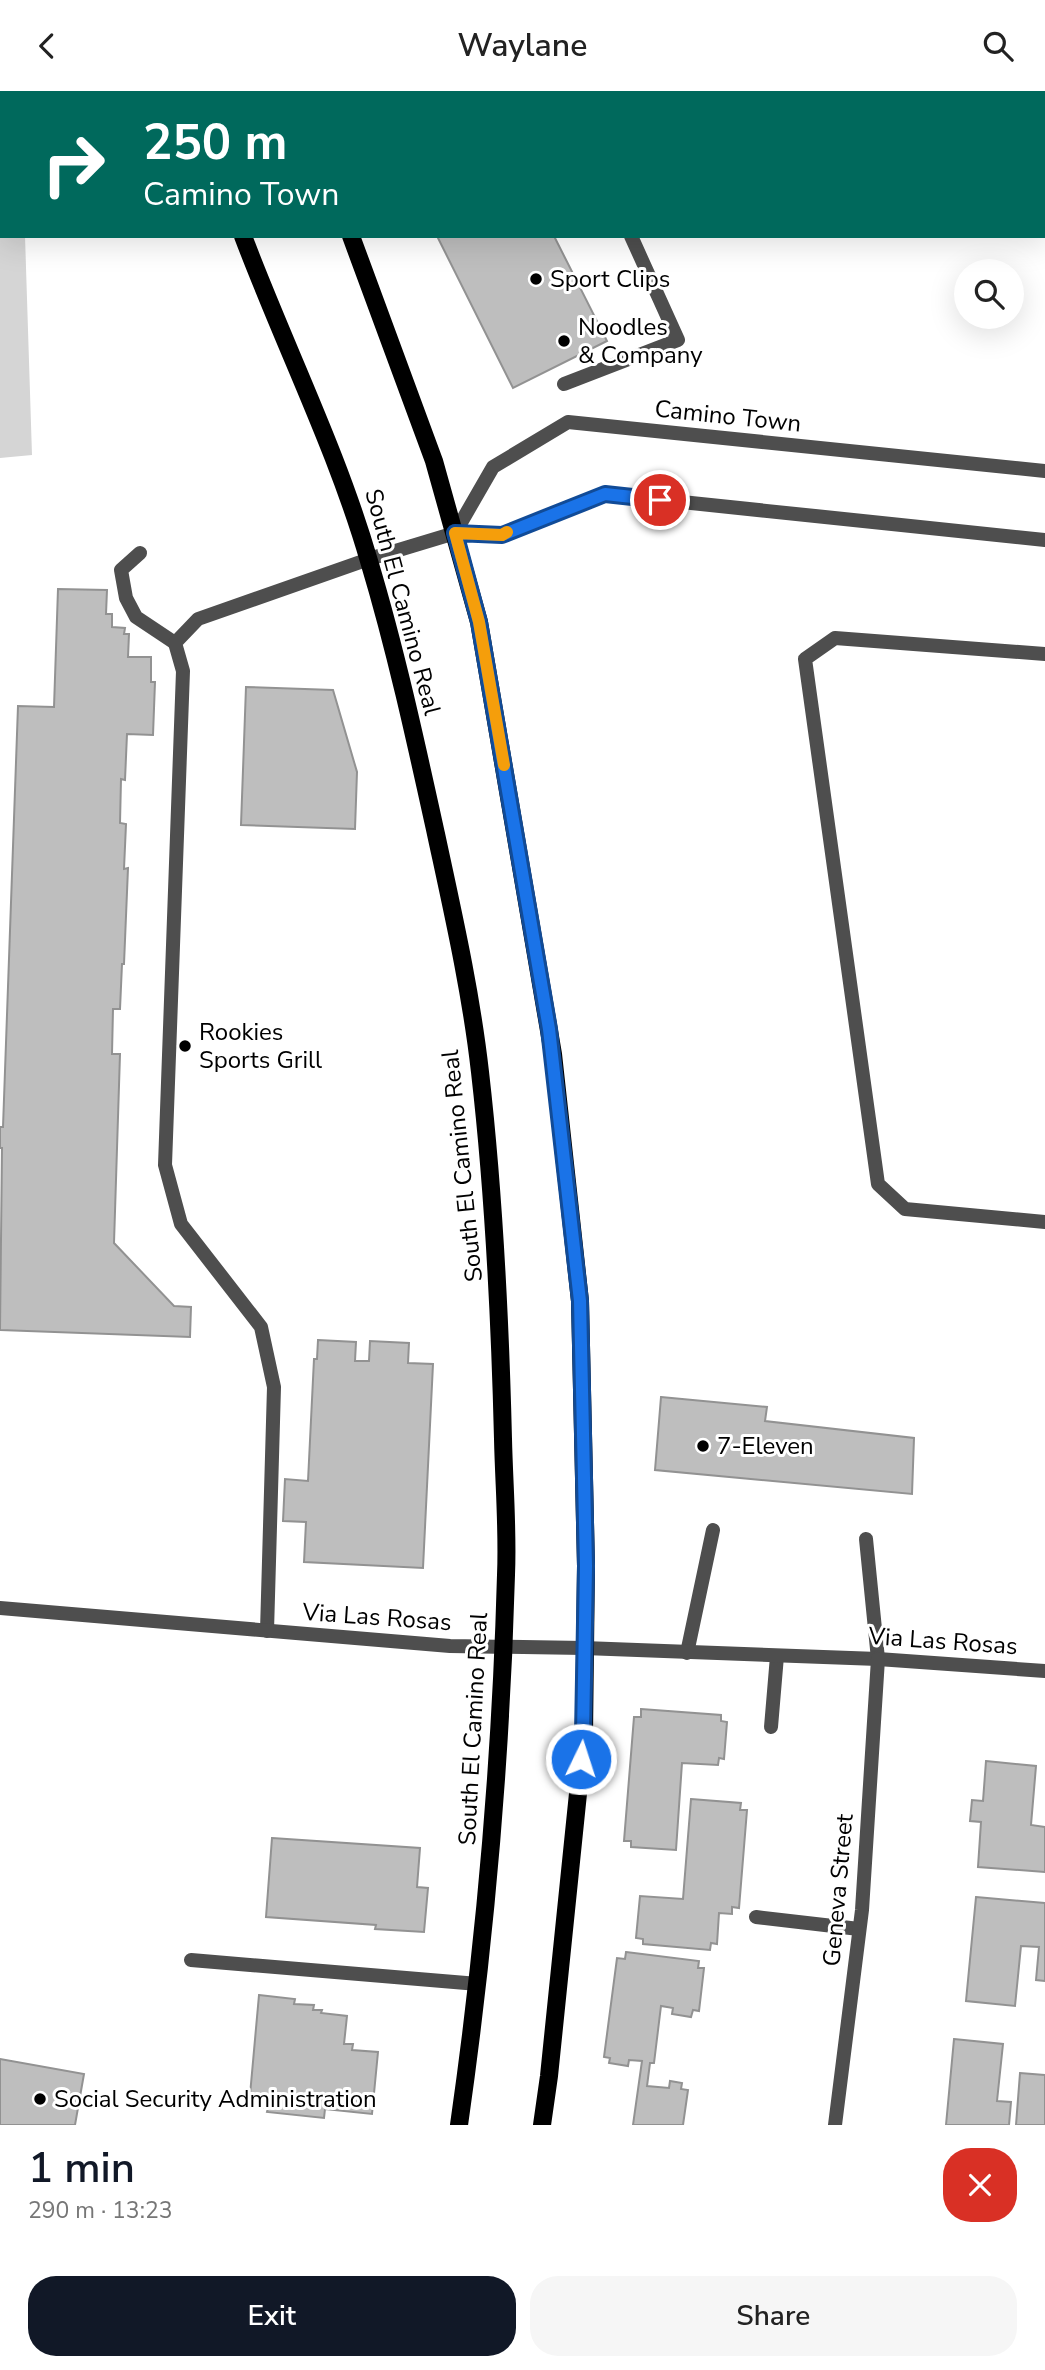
<!DOCTYPE html>
<meta charset="utf-8">
<style>
:root{--surface:#fff;--page:#f6f6f6;--text:#222;--muted:#767676;--accent:#111827}
body{margin:0;font-family:"Nunito Sans",sans-serif;background:var(--page);color:var(--text);height:100vh;display:flex;flex-direction:column;font-size:26px;white-space:nowrap}
*{box-sizing:border-box;margin:0}
p{font-size:23px;color:var(--muted)}
.icon{flex:none;width:38px;height:38px;fill:none;stroke:currentColor;stroke-width:2;stroke-linecap:round;stroke-linejoin:round}
.map{position:relative;height:2034px;overflow:hidden}
.panel{display:flex;flex-direction:column;background:var(--surface);flex:1}
.panel>*{flex:none}
.guide{position:absolute;left:0px;top:0px;width:1046px;height:147px;box-shadow:0 7px 28px #0002;background:#00695c;color:#fff;overflow:hidden}
.fabs{position:absolute;left:954px;top:168px;display:grid;gap:14px}
.fabs a{display:grid;place-items:center;width:70px;height:70px;border-radius:50%;background:var(--surface);box-shadow:0 7px 28px #0002;font-size:35px}
.pin{position:absolute;display:grid;place-items:center;width:60px;height:60px;color:#fff;margin:-30px;border:4px solid #fff;border-radius:50%;box-shadow:0 2px 7px #0007}
.me{position:absolute;width:77px;margin:-38px;rotate:4deg;stroke-linejoin:round;filter:drop-shadow(0 0 5px #0008)}
.turn{display:flex;align-items:center;gap:24px;height:147px;padding:0 28px;font-size:32px}
.turn .icon{width:91px;height:91px;stroke-width:2.5}
.turn b{display:block;font-size:49px;line-height:60px}
.round{display:grid;place-items:center;flex:none;width:74px;height:74px;border-radius:28px;background:var(--page)}
.summary{display:flex;align-items:center;justify-content:space-between;height:119px;padding:0 28px}
h1{font-size:42px;font-weight:600;line-height:52px;color:var(--accent)}
.button{display:flex;gap:14px;margin-top:auto;padding:14px 28px}
.button a{flex:1;height:80px;border-radius:28px;background:var(--accent);color:#fff;font-size:28px;font-weight:600;line-height:80px;text-align:center}
.button a+a{background:var(--page);color:var(--text)}
header{display:flex;justify-content:space-between;align-items:center;height:91px;padding:0 28px;background:var(--surface);font-size:32px;font-weight:600}
.map>svg:first-child{display:block}
</style>
<header><svg class="icon" aria-label="back" viewBox="0 0 24 24"><path d="M15 5l-7 7 7 7"/></svg>Waylane<svg class="icon" aria-label="search" viewBox="0 0 24 24"><circle cx="10" cy="10" r="6"/><path d="M15 15l6 6"/></svg></header>
<div class="map">
<svg width="1045" height="2034" viewBox="0 0 1045 2034">
<rect width="100%" height="100%" fill="#fff"/>
<polygon fill="#d5d5d5" points="0,0 5,2 2,2 2,145 25,145 32,364 0,367"/>
<g fill="#bebebe" stroke="#929292" stroke-width="2">
<polygon points="437,145 554,145 607,250 513,297"/>
<polygon points="58,498 107,499 106,523 112,523 112,536 125,537 124,543 129,543 128,566 151,566 151,591 155,591 153,644 127,643 125,689 121,688 120,732 126,733 124,778 128,777 124,873 122,873 120,918 113,918 112,963 120,963 114,1152 174,1215 191,1216 190,1246 0,1239 2,1057 0,1057 0,1036 3,1036 18,615 54,616"/>
<polygon points="246,596 333,599 357,681 355,738 241,734"/>
<polygon points="318,1249 356,1251 355,1270 369,1270 370,1250 409,1252 408,1272 433,1273 423,1477 304,1471 306,1431 283,1430 285,1388 308,1390 314,1268 317,1268"/>
<polygon points="661,1306 767,1316 765,1330 914,1347 912,1403 655,1379"/>
<polygon points="641,1618 721,1624 721,1630 727,1631 724,1668 719,1667 718,1674 682,1672 676,1759 631,1756 631,1750 624,1750 634,1626 641,1626"/>
<polygon points="986,1670 1036,1675 1031,1734 1045,1736 1045,1781 978,1776 981,1731 970,1730 972,1709 983,1710"/>
<polygon points="691,1708 741,1712 740,1719 747,1719 739,1817 732,1816 732,1823 719,1822 717,1853 711,1852 710,1859 643,1853 643,1848 636,1847 640,1805 683,1808"/>
<polygon points="272,1747 420,1757 417,1796 428,1797 424,1841 375,1838 376,1834 266,1826"/>
<polygon points="976,1806 1045,1812 1045,1890 1036,1889 1039,1856 1021,1855 1015,1915 966,1910"/>
<polygon points="626,1861 699,1870 698,1877 704,1877 699,1920 693,1919 691,1926 672,1923 673,1917 661,1915 654,1972 650,1972 647,1995 669,1997 670,1990 682,1992 681,1998 688,1999 683,2034 633,2034 642,1970 629,1969 628,1975 609,1972 610,1967 604,1966 617,1867 625,1868"/>
<polygon points="259,1904 295,1908 294,1913 314,1914 313,1919 322,1919 321,1922 347,1925 344,1953 353,1953 352,1959 378,1961 372,2023 325,2018 324,2027 267,2021 268,2017 249,2015"/>
<polygon points="954,1948 1003,1953 997,2010 1011,2011 1009,2034 946,2034"/>
<polygon points="0,1968 84,1983 75,2034 0,2034"/>
<polygon points="1020,1982 1045,1984 1045,2034 1016,2034"/>
</g>
<g fill="none" stroke-linecap="round" stroke-linejoin="round">
<g stroke="#4e4e4e" stroke-width="14">
<polyline points="561,0 562,2"/>
<polyline points="963,0 980,2"/>
<polyline points="564,293 678,249 631,145"/>
<polyline points="140,462 121,479 126,507 136,526 175,552"/>
<polyline points="1045,563 835,547 805,568 878,1093 905,1118 1045,1131"/>
<polyline points="866,1448 878,1568"/>
<polyline points="267,1540 274,1296 261,1236 181,1133 165,1074 183,580 175,552 198,528 369,468"/>
<polyline points="687,1562 713,1439"/>
<polyline points="771,1636 777,1565"/>
<polyline points="756,1826 859,1838"/>
<polyline points="191,1869 478,1893"/>
</g>
<g stroke="#4e4e4e" stroke-width="14">
<polyline points="455,442 493,376 568,331 1045,380"/>
<polyline points="369,468 455,442 502,444 605,403 1045,449"/>
<polyline points="0,1517 450,1555 584,1557 878,1568 1045,1580"/>
<polyline points="835,2034 862,1819 878,1568"/>
</g>
<g stroke="#000" stroke-width="18">
<polyline points="190,0 190,2"/>
<polyline points="293,0 294,2"/>
<path d="M243,145C284,254 337,359 369,470C396,560 416,652 436,743C453,822 471,901 480,981C494,1103 500,1226 503,1348C504,1393 508,1439 506,1484C501,1668 485,1852 459,2034"/>
<polyline points="351,145 434,370 479,531 553,963 580,1210 586,1475 584,1644 549,1985 542,2034"/>
</g>
</g>
<g fill="none" stroke-linecap="round" stroke-linejoin="round">
<defs>
<polyline id="route" points="581,1668 583,1643 586,1475 580,1210 549,938 479,531 455,442 502,444 605,403 660,409"/>
</defs>
<use href="#route" stroke="#114b97" stroke-width="18"/>
<use href="#route" stroke="#1a73e8" stroke-width="12"/>
<polyline stroke="#f59e0b" stroke-width="12" points="504,674 479,531 455,442 502,444 507,441"/>
</g>
<g fill="#000" stroke="#fff" stroke-width="2.5">
<circle cx="536" cy="188" r="7"/>
<circle cx="564" cy="250" r="7"/>
<circle cx="185" cy="955" r="7"/>
<circle cx="703" cy="1355" r="7"/>
<circle cx="40" cy="2008" r="7"/>
</g>
<g text-anchor="middle" dominant-baseline="central" stroke-width="6" stroke-linejoin="round" paint-order="stroke">
<g font-size="24" fill="#000" stroke="#fff" text-anchor="start">
<text x="550" y="188">Sport Clips</text>
<text x="578" y="236">Noodles<tspan x="578" dy="28">&amp; Company</tspan></text>
<text x="199" y="941">Rookies<tspan x="199" dy="28">Sports Grill</tspan></text>
<text x="717" y="1355">7-Eleven</text>
<text x="54" y="2008">Social Security Administration</text>
</g>
<g font-size="24" fill="#000" stroke="#fff">
<text transform="translate(728 325) rotate(6)">Camino Town</text>
<text transform="translate(403 511) rotate(75)">South El Camino Real</text>
<text transform="translate(462 1075) rotate(-96)">South El Camino Real</text>
<text transform="translate(377 1526) rotate(4)">Via Las Rosas</text>
<text transform="translate(943 1550) rotate(4)">Via Las Rosas</text>
<text transform="translate(473 1638) rotate(-87)">South El Camino Real</text>
<text transform="translate(838 1799) rotate(-85)">Geneva Street</text>
</g>
</g>
</svg>
<div class="fabs">
<a><svg class="icon" aria-label="search" viewBox="0 0 24 24"><circle cx="10" cy="10" r="6"/><path d="M15 15l6 6"/></svg></a>
</div>
<div class="pin" style="left:660px;top:409px;background:#d93025"><svg class="icon" aria-label="arrive" viewBox="0 0 24 24"><path d="M6 21V4h12l-3 4 3 4H6"/></svg></div>
<svg class="me" style="left:581px;top:1668px" viewBox="-20 -20 40 40"><circle r="17" fill="#1a73e8" stroke="#fff" stroke-width="3"/><path d="M0-11L8 9 0 5-8 9z" fill="#fff"/></svg>
<div class="guide">
<div class="turn"><svg class="icon" aria-label="right" viewBox="0 0 24 24"><path d="M7 20v-9h11M14 6l5 5-5 5"/></svg><div><b>250 m</b>Camino Town</div></div>
</div>
</div>
<section class="panel">
<div class="summary"><div><h1>1 min</h1><p>290 m · 13:23</p></div><a class="round" style="background:#d93025;color:#fff"><svg class="icon" aria-label="close" viewBox="0 0 24 24"><path d="M6 6l12 12M18 6L6 18"/></svg></a></div>
<div class="button"><a>Exit</a><a>Share</a></div>
</section>
